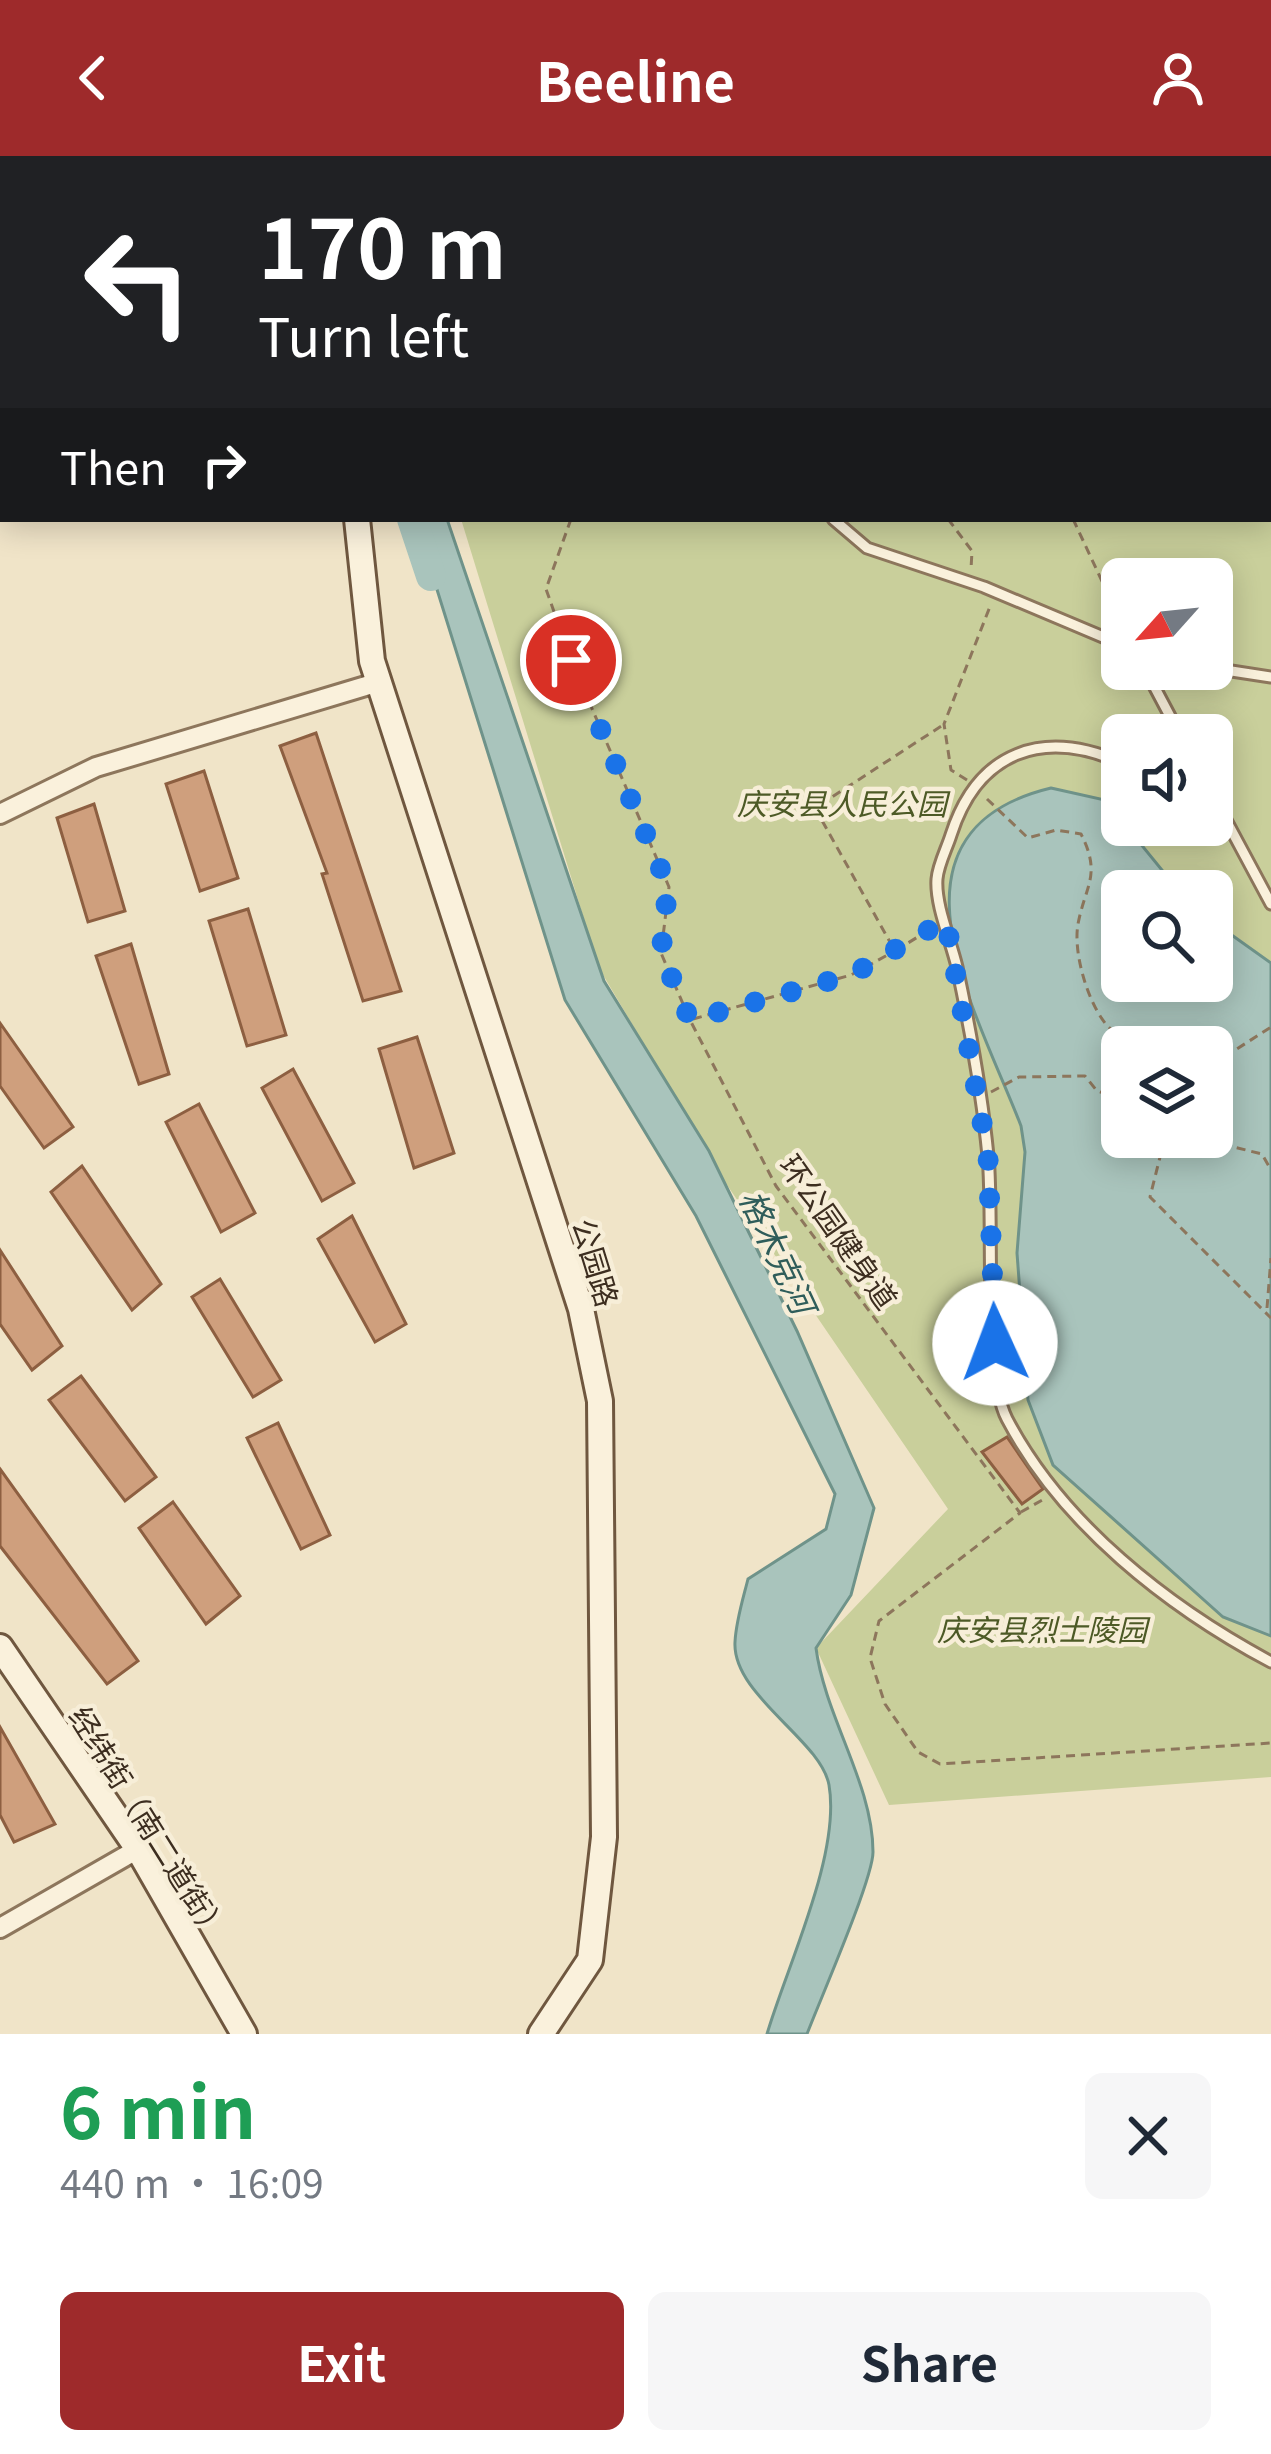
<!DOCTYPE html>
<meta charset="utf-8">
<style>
:root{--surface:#fff;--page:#f6f6f7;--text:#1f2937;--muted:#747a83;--accent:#9e2a2b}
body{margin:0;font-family:Georgia,"Noto Sans SC",serif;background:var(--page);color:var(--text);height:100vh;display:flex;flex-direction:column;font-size:45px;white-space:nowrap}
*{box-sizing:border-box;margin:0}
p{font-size:39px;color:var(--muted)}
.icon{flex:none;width:66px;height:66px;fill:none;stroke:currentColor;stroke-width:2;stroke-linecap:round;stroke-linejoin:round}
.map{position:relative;height:1878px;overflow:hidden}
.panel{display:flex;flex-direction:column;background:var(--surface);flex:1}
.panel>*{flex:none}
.hud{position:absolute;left:0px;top:0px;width:1272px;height:366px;box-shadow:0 6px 30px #0003;background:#202124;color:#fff;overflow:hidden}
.needle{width:78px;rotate:243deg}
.fabs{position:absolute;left:1101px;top:402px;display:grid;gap:24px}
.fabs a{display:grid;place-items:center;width:132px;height:132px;border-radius:18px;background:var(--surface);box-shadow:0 6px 30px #0003;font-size:60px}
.pin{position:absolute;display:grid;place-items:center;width:102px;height:102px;color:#fff;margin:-51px;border:6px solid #fff;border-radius:50%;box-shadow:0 3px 12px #0007}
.me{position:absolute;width:132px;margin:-66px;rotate:358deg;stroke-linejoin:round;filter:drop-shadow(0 0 9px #0008)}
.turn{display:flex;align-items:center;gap:42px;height:252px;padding:0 60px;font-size:54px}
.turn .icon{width:156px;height:156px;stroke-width:2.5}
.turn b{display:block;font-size:84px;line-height:102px}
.then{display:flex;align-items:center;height:114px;padding:0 60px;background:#0003;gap:24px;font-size:45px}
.round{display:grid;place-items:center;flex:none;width:126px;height:126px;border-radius:18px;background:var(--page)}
.headline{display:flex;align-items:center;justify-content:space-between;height:204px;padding:0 60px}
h1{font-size:72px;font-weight:700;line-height:90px;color:#1e9e55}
.primary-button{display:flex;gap:24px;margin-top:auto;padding:24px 60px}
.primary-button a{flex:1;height:138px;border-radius:18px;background:var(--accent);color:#fff;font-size:48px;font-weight:700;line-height:138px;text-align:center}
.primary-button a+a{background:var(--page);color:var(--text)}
header{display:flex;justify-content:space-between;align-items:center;height:156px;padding:0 60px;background:var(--accent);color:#fff;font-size:54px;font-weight:700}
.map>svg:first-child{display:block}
</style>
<header><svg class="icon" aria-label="back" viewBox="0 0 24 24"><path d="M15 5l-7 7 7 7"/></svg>Beeline<svg class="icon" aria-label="person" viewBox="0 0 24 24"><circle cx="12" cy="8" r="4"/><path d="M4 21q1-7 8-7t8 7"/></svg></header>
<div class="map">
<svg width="1271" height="1878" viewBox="0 0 1271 1878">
<rect width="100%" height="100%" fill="#f0e4c8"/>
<path fill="#c9cf9b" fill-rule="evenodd" d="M778,0H1271V1621L889,1649L816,1492L948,1353L725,1026L599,812L461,363H1269V3H775ZM1122,423H1212V513H1122ZM1122,579H1212V669H1122ZM1122,735H1212V825H1122ZM1122,891H1212V981H1122Z"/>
<g fill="#a9c4bc" stroke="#6f938a" stroke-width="3" fill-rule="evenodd">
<path d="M415,363H447L604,825L709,995L797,1175L874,1352L851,1439L816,1492C825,1561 873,1628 873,1696C873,1723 820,1844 807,1878H767C787,1810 841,1698 829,1629C821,1584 732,1539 735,1486C736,1465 743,1443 748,1423L826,1373L835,1338L696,1060L565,844Z"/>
<path d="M1051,632L1105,644L1179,735H1122V825H1212V765L1271,807V1480L1223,1461L1053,1309L1028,1244L1017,1097L1025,996L1021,970C978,857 869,676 1051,632ZM1175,882L1212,891C1212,925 1226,949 1212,981L1202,985L1122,981V891H1151Z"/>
</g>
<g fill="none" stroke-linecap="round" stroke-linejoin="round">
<g stroke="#a9c4bc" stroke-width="30">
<polyline points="724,3 726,0"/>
<polyline points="412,363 431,420"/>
</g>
</g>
<g fill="#cf9f7d" stroke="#8d5f41" stroke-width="3">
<polygon points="316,577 401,835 363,845 322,718 327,717 280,590"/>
<polygon points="204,615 238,722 200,735 166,628"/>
<polygon points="94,648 125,755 88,766 57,662"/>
<polygon points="248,753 286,879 247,890 209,765"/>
<polygon points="131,788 169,918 139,928 96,800"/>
<polygon points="0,867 73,971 44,992 0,930"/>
<polygon points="417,881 454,997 414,1012 379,893"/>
<polygon points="293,913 354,1027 322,1045 262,932"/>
<polygon points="199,948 255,1057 221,1076 166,966"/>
<polygon points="82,1010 161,1128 132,1154 51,1036"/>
<polygon points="352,1060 406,1168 375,1186 318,1083"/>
<polygon points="0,1094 62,1190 32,1214 0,1168"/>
<polygon points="220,1123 281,1224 253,1241 192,1141"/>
<polygon points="81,1220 156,1321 125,1345 49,1244"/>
<polygon points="278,1267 330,1379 301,1393 247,1282"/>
<polygon points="1007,1281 1043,1333 1022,1348 982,1296"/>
<polygon points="0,1313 138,1505 107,1528 0,1390"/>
<polygon points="173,1346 240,1440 206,1468 139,1372"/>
<polygon points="0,1571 55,1668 14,1686 0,1659"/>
</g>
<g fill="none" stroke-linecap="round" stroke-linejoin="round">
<defs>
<g id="lane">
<polyline points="833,363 867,392 984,431 1122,489"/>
<polyline points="1212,512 1271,521"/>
<polyline points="1145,513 1180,579"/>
<path d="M1122,607C1043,572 978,595 951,679C947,692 938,709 937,723C935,749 951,785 957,811C970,872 982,938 988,1000C994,1059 983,1218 1007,1263C1062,1368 1168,1451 1271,1506"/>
<polyline points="1212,638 1271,748"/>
</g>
<g id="street">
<polyline points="407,0 412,3"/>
<polyline points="0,292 3,290"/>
<polyline points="0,658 96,611 379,526"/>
<polyline points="0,1772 138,1693"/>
</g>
<g id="secondary">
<polyline points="357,363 372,505 581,1153 600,1245 604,1681 590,1804 541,1878"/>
<polyline points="0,1491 138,1693 244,1878"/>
</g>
</defs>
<use href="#lane" stroke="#8d765c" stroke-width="15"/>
<use href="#street" stroke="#8d765c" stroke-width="24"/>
<use href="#secondary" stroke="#6f573f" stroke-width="30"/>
<g stroke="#8d765c" stroke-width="3" stroke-dasharray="9 6" stroke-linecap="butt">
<polyline points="818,3 821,0"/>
<polyline points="1269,287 1271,290"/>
<polyline points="571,363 546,433 571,504 669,731 661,797 690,864 776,1030 1020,1357 879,1465 870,1502 885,1548 918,1596 940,1608 1271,1587"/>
<polyline points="948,363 972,395 971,413"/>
<polyline points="1073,363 1122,468"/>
<polyline points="967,624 951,614 944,568 991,448"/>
<path d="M987,643L1028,682L1056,674L1081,678C1102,719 1085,730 1078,768C1073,796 1087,844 1105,867C1113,878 1132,884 1145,891"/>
<polyline points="929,774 895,795 815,652 943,569"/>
<polyline points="693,863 851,819 893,796"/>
<polyline points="1212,909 1271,871"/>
<polyline points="1212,918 1218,965 1212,967"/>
<polyline points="991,936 1019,921 1085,920 1097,935 1122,943"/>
<polyline points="1165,981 1150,1041 1271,1162"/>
<polyline points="1193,981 1262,998 1271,1014"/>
<polyline points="1267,1152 1271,1102"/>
<polyline points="1021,1356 1044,1343"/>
</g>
<use href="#lane" stroke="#faf1dc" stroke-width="9"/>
<use href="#street" stroke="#faf1dc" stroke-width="18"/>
<use href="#secondary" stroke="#faf1dc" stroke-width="24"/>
</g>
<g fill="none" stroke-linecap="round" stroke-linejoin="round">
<polyline stroke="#1a73e8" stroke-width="21" stroke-dasharray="0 37.8" points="571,504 668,730 661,797 690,864 851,819 946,764 988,1000 995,1187"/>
</g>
<g text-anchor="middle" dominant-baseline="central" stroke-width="9" stroke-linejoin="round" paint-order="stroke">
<g font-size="30" font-style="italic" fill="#4d5a26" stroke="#f7eed8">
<text x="842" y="646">庆安县人民公园</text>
<text x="1042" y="1472">庆安县烈士陵园</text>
</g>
<g font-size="30" fill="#3d2e20" stroke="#f7eed8">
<text transform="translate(840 1075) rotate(55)">环公园健身道</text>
<text transform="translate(597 1106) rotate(73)">公园路</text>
<text transform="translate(150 1667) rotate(58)">经纬街（南二道街）</text>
</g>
<g font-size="33" font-style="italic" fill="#2f5d5a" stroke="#f7eed8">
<text transform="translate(779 1095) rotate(65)">格木克河</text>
</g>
</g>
</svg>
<div class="fabs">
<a><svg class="needle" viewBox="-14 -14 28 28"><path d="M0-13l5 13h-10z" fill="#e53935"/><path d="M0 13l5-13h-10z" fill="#747a83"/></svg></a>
<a><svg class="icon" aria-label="sound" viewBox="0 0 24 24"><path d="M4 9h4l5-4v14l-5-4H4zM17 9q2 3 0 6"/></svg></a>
<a><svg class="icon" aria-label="search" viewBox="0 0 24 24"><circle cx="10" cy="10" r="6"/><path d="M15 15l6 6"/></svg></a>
<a><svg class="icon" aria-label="layers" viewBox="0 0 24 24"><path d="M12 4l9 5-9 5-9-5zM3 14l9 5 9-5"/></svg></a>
</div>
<div class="pin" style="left:571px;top:504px;background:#d93025"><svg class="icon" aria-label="arrive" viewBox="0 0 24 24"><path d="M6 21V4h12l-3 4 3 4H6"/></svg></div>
<svg class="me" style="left:995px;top:1187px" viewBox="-20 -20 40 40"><circle r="19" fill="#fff"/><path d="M0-13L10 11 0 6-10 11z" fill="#1a73e8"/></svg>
<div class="hud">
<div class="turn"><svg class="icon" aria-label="left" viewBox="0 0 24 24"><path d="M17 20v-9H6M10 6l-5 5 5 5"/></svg><div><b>170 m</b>Turn left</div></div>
<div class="then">Then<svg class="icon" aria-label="right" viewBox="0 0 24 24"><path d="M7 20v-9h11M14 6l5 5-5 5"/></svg></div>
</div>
</div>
<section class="panel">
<div class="headline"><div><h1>6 min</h1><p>440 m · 16:09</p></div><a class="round"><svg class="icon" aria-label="close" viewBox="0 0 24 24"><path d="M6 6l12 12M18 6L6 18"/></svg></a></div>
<div class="primary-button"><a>Exit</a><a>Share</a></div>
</section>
